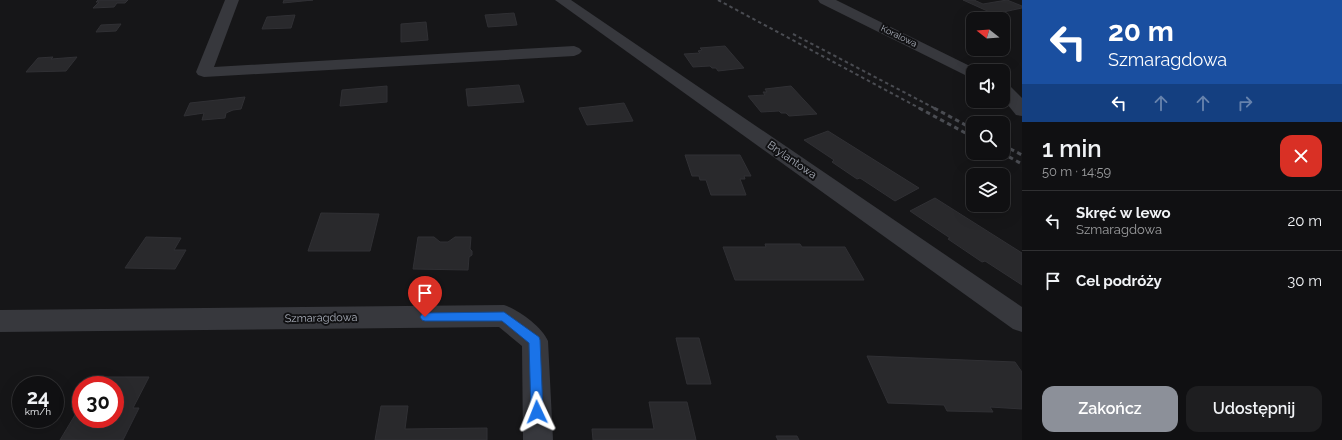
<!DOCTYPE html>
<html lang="pl">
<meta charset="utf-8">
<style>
:root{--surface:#101012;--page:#1e1e20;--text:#f1f3f6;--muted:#9c9d9f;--line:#303032;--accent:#8c9099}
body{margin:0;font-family:Raleway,sans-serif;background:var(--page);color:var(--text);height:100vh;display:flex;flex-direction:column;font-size:15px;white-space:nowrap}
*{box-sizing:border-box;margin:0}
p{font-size:13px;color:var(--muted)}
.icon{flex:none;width:22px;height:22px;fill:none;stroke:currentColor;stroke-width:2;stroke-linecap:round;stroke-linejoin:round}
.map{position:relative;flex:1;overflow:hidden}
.details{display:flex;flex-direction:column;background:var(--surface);width:320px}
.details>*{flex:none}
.top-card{background:#1a4fa0;color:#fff;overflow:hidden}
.needle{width:26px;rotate:287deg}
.tools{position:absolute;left:966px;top:12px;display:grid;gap:8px}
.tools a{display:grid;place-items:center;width:44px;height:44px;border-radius:8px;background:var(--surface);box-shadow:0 4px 16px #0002,0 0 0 1px var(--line);font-size:20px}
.speed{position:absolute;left:12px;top:376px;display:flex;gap:8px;font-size:20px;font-weight:700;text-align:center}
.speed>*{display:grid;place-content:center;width:52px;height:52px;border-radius:50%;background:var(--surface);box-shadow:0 4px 16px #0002,0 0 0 1px var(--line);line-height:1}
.speed small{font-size:10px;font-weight:400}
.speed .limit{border:6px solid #d22;background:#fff;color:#111}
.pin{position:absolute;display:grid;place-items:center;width:34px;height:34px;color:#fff;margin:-41px -17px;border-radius:50% 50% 50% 0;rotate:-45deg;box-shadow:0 0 4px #0007}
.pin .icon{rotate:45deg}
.me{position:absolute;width:44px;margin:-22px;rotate:358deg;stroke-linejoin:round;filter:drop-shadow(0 0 3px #0008)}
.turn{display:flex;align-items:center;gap:14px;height:84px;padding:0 20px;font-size:18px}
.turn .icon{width:52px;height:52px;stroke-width:2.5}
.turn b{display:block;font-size:28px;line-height:34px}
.lanes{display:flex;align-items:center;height:38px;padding:0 20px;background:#0003;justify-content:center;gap:20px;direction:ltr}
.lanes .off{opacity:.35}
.round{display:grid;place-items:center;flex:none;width:42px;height:42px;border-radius:12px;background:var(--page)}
.summary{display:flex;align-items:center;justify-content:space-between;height:68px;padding:0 20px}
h1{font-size:24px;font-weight:600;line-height:30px}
.action{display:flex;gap:8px;margin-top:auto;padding:8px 20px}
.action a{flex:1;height:46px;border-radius:12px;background:var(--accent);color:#fff;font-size:16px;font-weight:600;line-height:46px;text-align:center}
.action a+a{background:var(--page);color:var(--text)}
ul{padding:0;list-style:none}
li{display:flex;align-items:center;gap:12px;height:60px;padding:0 20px;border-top:1px solid var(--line)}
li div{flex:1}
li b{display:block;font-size:15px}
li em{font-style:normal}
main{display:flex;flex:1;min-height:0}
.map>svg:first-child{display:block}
</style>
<main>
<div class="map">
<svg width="1022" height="440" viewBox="0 0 1022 440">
<rect width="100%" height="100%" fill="#161618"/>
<g fill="#29292c" stroke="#303034">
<polygon points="98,0 128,0 125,3 117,3 114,7 93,8 99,2 96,2"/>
<polygon points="284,0 313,0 283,3"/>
<polygon points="963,0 974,0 983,4 1007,0 1022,6 1022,8 994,14"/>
<polygon points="514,13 517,25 488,27 485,15"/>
<polygon points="295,15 291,28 262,29 267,17"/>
<polygon points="426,22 428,40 401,42 401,24"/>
<polygon points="121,24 116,31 96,32 101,25"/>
<polygon points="725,46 744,68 718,71 716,68 712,68 710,66 693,67 684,54 700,53 698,51 702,50 700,48"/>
<polygon points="53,57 51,59 77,57 66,71 26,72 38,58"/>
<polygon points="519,85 524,102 468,106 466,89"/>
<polygon points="387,86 387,102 340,106 342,90"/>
<polygon points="791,86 817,114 789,116 786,113 781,113 779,111 761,112 748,96 765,95 763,92 767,92 765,89"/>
<polygon points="245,97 241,109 233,110 226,113 225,118 202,120 204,113 184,116 190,103"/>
<polygon points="624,103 633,121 587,125 579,108"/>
<polygon points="828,131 919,188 895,201 860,178 857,179 832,162 834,160 804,140"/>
<polygon points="685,155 740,155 751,176 744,176 745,179 740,179 746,195 711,195 706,180 700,180 699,176 692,176"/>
<polygon points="935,198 1022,253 1022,285 985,261 982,262 948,239 950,238 910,211"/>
<polygon points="321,213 379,214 370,251 308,251"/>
<polygon points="146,237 181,238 174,250 186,250 175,269 125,268"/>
<polygon points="418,237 434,237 440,242 448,242 455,237 471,237 470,249 472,251 472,255 469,257 468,270 413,269"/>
<polygon points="765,244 800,244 802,247 845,247 864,280 735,280 723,247 766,247"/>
<polygon points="676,338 699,338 711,384 687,384"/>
<polygon points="867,356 1015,362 1022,372 1022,409 990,407 993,412 947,411 944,405 888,403"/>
<polygon points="91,377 149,377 133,408 139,408 123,440 60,440 78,410 72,410 81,394 81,419 115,419 115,385 86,385"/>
<polygon points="649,402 687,402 696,440 593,440 592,429 654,429"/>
<polygon points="381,406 408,406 405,429 487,428 487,440 375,440"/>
<polygon points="776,436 797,436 799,440 778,440"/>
</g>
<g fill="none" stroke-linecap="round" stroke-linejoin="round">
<g fill="#37383d" fill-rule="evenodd">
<polygon points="225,0 239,0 214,67 574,46 579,48 582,51 579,54 574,56 204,77 198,75 196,72"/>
<polygon points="555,0 571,0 1022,307 1022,332 1013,329"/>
<polygon points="818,0 836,0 980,71 973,71 973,78 967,76 820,3"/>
<polygon points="1003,84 1009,85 1022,98 1022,116 1016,115 1003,99"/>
<path d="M504,305C519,310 542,327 548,341L553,440H523L522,346L499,327L0,332V310Z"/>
</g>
<g stroke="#4a4c52" stroke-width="2" stroke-dasharray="3.5 3" stroke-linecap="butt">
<polyline points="718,0 921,109"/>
<polyline points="793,34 936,109"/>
</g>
<g stroke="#4a4c52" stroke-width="3" stroke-dasharray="4.5 3.5" stroke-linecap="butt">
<polyline points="919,108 973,137"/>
<polyline points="934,108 973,129"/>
<polyline points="1003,145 1022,155"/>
<polyline points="1002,153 1022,164"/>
</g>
</g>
<polygon fill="#1a73e8" stroke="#114b97" points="504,312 539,337 540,340 543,412 542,416 537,417 533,416 531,412 529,343 502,321 425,321 422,320 420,317 422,314 425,313"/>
<g text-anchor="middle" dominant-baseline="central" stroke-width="4" stroke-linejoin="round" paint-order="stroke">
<g font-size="9" fill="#a8adb8" stroke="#111113">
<text transform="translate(899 36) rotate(26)">Koralowa</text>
</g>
<g font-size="11" fill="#a8adb8" stroke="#111113">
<text transform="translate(792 160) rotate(35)">Brylantowa</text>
<text transform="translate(321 318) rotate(-1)">Szmaragdowa</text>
</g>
</g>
</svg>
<div class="tools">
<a><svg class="needle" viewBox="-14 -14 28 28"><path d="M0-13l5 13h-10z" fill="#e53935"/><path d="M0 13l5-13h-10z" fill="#9c9d9f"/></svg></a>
<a><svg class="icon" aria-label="sound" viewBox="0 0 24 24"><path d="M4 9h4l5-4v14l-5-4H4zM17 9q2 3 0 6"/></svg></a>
<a><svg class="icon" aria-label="search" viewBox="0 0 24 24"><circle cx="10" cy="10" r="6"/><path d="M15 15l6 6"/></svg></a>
<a><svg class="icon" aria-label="layers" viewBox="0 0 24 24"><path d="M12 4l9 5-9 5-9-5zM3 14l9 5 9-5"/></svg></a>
</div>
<div class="speed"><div>24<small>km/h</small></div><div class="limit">30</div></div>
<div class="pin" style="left:425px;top:317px;background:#d93025"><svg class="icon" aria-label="arrive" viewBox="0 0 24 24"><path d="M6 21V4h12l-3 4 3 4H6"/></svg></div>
<svg class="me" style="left:537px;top:412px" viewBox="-20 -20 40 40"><path d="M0-17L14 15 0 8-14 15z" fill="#1a73e8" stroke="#fff" stroke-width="4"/></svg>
</div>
<section class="details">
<div class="top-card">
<div class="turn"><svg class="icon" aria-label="left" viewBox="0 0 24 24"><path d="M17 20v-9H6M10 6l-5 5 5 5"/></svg><div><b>20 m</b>Szmaragdowa</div></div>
<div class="lanes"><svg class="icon" aria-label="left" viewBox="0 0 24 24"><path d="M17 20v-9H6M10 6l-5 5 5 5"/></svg><svg class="icon off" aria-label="ahead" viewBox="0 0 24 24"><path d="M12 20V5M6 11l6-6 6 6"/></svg><svg class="icon off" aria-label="ahead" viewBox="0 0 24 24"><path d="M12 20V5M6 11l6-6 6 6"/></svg><svg class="icon off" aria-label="right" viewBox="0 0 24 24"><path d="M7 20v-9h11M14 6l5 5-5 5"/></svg></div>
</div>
<div class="summary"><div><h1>1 min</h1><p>50 m · 14:59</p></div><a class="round" style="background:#d93025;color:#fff"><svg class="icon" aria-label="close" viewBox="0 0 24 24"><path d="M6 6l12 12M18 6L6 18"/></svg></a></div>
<ul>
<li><svg class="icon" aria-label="left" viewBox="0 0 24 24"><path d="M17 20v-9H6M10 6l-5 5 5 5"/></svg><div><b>Skręć w lewo</b><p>Szmaragdowa</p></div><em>20 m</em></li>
<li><svg class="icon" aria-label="arrive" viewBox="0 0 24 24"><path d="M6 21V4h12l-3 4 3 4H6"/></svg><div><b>Cel podróży</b></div><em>30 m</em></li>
</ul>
<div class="action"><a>Zakończ</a><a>Udostępnij</a></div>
</section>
</main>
